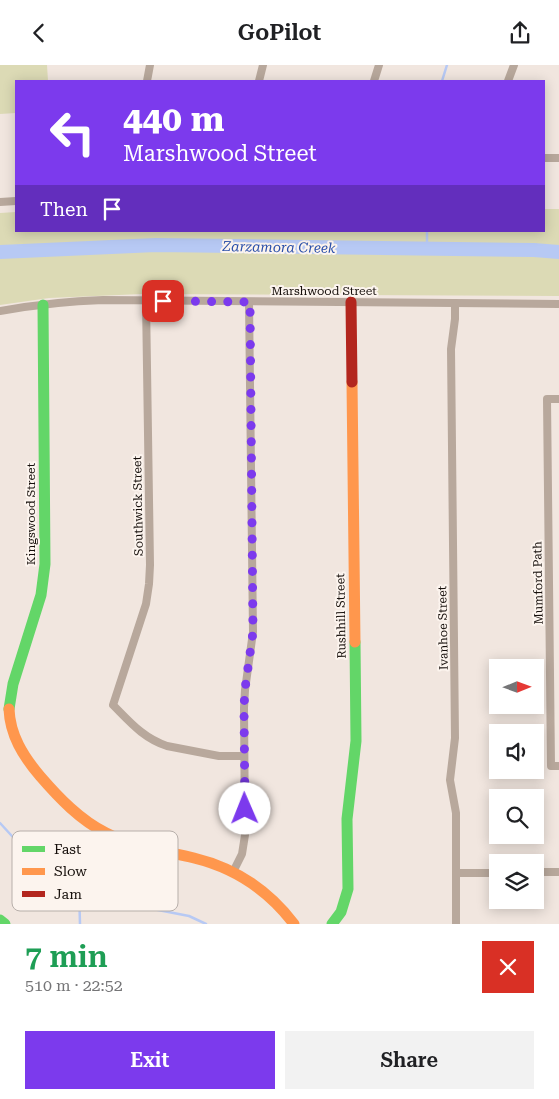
<!DOCTYPE html>
<meta charset="utf-8">
<style>
:root{--surface:#fff;--page:#f2f2f2;--text:#202124;--muted:#757577;--accent:#7c3aed}
body{margin:0;font-family:"Roboto Serif",serif;background:var(--page);color:var(--text);height:100vh;display:flex;flex-direction:column;font-size:19px;white-space:nowrap}
*{box-sizing:border-box;margin:0}
p{font-size:16px;color:var(--muted)}
.icon{flex:none;width:28px;height:28px;fill:none;stroke:currentColor;stroke-width:2;stroke-linecap:round;stroke-linejoin:round}
.map{position:relative;height:859px;overflow:hidden}
.panel{display:flex;flex-direction:column;background:var(--surface);flex:1}
.panel>*{flex:none}
.banner{position:absolute;left:15px;top:15px;width:530px;height:152px;border-radius:0px;box-shadow:0 2px 12px #0003;background:#7c3aed;color:#fff;overflow:hidden}
.needle{width:32px;rotate:89deg}
.controls{position:absolute;left:489px;top:594px;display:grid;gap:10px}
.controls a{display:grid;place-items:center;width:55px;height:55px;border-radius:0px;background:var(--surface);box-shadow:0 2px 12px #0003;font-size:25px}
.pin{position:absolute;display:grid;place-items:center;width:42px;height:42px;color:#fff;margin:-21px;border-radius:10px;box-shadow:0 2px 8px #0006}
.me{position:absolute;width:55px;margin:-28px;rotate:359deg;stroke-linejoin:round;filter:drop-shadow(0 0 4px #0008)}
.turn{display:flex;align-items:center;gap:18px;height:105px;padding:0 25px;font-size:22px}
.turn .icon{width:65px;height:65px;stroke-width:2.5}
.turn b{display:block;font-size:35px;line-height:42px}
.then{display:flex;align-items:center;height:48px;padding:0 25px;background:#0003;gap:10px;font-size:19px}
.round{display:grid;place-items:center;flex:none;width:52px;height:52px;border-radius:0px;background:var(--page)}
.summary{display:flex;align-items:center;justify-content:space-between;height:85px;padding:0 25px}
h1{font-size:30px;font-weight:600;line-height:38px;color:#1e9e55}
.primary-button{display:flex;gap:10px;margin-top:auto;padding:10px 25px}
.primary-button a{flex:1;height:58px;border-radius:0px;background:var(--accent);color:#fff;font-size:20px;font-weight:600;line-height:58px;text-align:center}
.primary-button a+a{background:var(--page);color:var(--text)}
header{display:flex;justify-content:space-between;align-items:center;height:65px;padding:0 25px;background:var(--surface);font-size:22px;font-weight:600}
.map>svg:first-child{display:block}
</style>
<header><svg class="icon" aria-label="back" viewBox="0 0 24 24"><path d="M15 5l-7 7 7 7"/></svg>GoPilot<svg class="icon" aria-label="share" viewBox="0 0 24 24"><path d="M12 15V3M7 8l5-5 5 5M5 13v7h14v-7"/></svg></header>
<div class="map">
<svg width="559" height="859" viewBox="0 0 559 859">
<rect width="100%" height="100%" fill="#f1e6df"/>
<g fill="#dcdab5">
<polygon points="0,0 47,0 48,16 16,16 16,48 0,49"/>
<polygon points="544,144 559,144 559,231 142,229 49,233 0,240 0,148 16,147 16,166 544,166"/>
</g>
<g fill="none" stroke-linecap="round" stroke-linejoin="round">
<g stroke="#b7c9f4" stroke-width="2.5">
<polyline points="442,16 447,0"/>
<polyline points="427,184 427,166"/>
<polyline points="0,758 22,782 50,804 79,823 80,859"/>
<polyline points="79,823 127,839 189,851 206,859"/>
</g>
<polyline stroke="#b7c9f4" stroke-width="14" points="0,187 156,180 534,185 559,187"/>
<g stroke="#b8a89c" stroke-width="8">
<polyline points="147,16 150,0"/>
<polyline points="259,16 263,0"/>
<polyline points="374,16 379,0"/>
<polyline points="508,16 514,0"/>
<polyline points="544,93 559,93"/>
<polyline points="0,137 16,136"/>
<path d="M146,236L150,500L149,519L146,539L113,640C130,657 143,673 167,681L219,691H244"/>
<polyline points="455,238 455,254 451,284 455,673 450,715 456,748 456,859"/>
<path d="M0,246C34,240 69,236 103,235L559,239"/>
<polyline points="559,334 547,334 551,701 559,701"/>
<polyline points="233,807 242,789 245,770 244,643 245,625 253,567 249,237"/>
<polyline points="535,807 559,807"/>
<polyline points="456,808 498,808"/>
</g>
<g stroke="#63d668" stroke-width="11">
<polyline points="9,644 13,619 41,530 45,499 43,240"/>
<polyline points="0,855 5,859"/>
<polyline points="332,859 341,847 348,824 347,754 356,676 355,577"/>
</g>
<g stroke="#ff974d" stroke-width="11">
<polyline points="352,317 355,577"/>
<path d="M9,644C10,670 23,691 40,711C59,733 80,755 106,768C133,782 165,786 194,793C235,803 269,826 294,859"/>
</g>
<polyline stroke="#b3261e" stroke-width="11" points="351,237 352,317"/>
</g>
<g fill="none" stroke-linecap="round" stroke-linejoin="round">
<polyline stroke="#7c3aed" stroke-width="9" stroke-dasharray="0 16.2" points="163,236 250,237 253,567 245,624 244,643 245,744"/>
</g>
<g text-anchor="middle" dominant-baseline="central" stroke-width="4" stroke-linejoin="round" paint-order="stroke">
<g font-size="12" fill="#160f0b" stroke="#fcf4ee">
<text x="324" y="226">Marshwood Street</text>
<text transform="translate(138 441) rotate(-91)">Southwick Street</text>
<text transform="translate(31 449) rotate(-90)">Kingswood Street</text>
<text transform="translate(538 518) rotate(-91)">Mumford Path</text>
<text transform="translate(341 551) rotate(-91)">Rushhill Street</text>
<text transform="translate(443 563) rotate(-91)">Ivanhoe Street</text>
</g>
<g font-size="14" font-style="italic" fill="#2b50ab" stroke="#fcf4ee">
<text transform="translate(279 182) rotate(1)">Zarzamora Creek</text>
</g>
</g>
<rect x="12" y="766" width="166" height="80" rx="8" fill="#fcf4ee" stroke="#b7afaa" stroke-width="1"/>
<rect x="22" y="781" width="23" height="6" fill="#63d668"/>
<rect x="22" y="803" width="23" height="7" fill="#ff974d"/>
<rect x="22" y="826" width="23" height="6" fill="#b3261e"/>
<g font-size="14" fill="#160f0b">
<text x="54" y="789">Fast</text>
<text x="54" y="811">Slow</text>
<text x="54" y="834">Jam</text>
</g>
</svg>
<div class="controls">
<a><svg class="needle" viewBox="-14 -14 28 28"><path d="M0-13l5 13h-10z" fill="#e53935"/><path d="M0 13l5-13h-10z" fill="#757577"/></svg></a>
<a><svg class="icon" aria-label="sound" viewBox="0 0 24 24"><path d="M4 9h4l5-4v14l-5-4H4zM17 9q2 3 0 6"/></svg></a>
<a><svg class="icon" aria-label="search" viewBox="0 0 24 24"><circle cx="10" cy="10" r="6"/><path d="M15 15l6 6"/></svg></a>
<a><svg class="icon" aria-label="layers" viewBox="0 0 24 24"><path d="M12 4l9 5-9 5-9-5zM3 14l9 5 9-5"/></svg></a>
</div>
<div class="pin" style="left:163px;top:236px;background:#d93025"><svg class="icon" aria-label="arrive" viewBox="0 0 24 24"><path d="M6 21V4h12l-3 4 3 4H6"/></svg></div>
<svg class="me" style="left:245px;top:744px" viewBox="-20 -20 40 40"><circle r="19" fill="#fff"/><path d="M0-13L10 11 0 6-10 11z" fill="#7c3aed"/></svg>
<div class="banner">
<div class="turn"><svg class="icon" aria-label="left" viewBox="0 0 24 24"><path d="M17 20v-9H6M10 6l-5 5 5 5"/></svg><div><b>440 m</b>Marshwood Street</div></div>
<div class="then">Then<svg class="icon" aria-label="arrive" viewBox="0 0 24 24"><path d="M6 21V4h12l-3 4 3 4H6"/></svg></div>
</div>
</div>
<section class="panel">
<div class="summary"><div><h1>7 min</h1><p>510 m · 22:52</p></div><a class="round" style="background:#d93025;color:#fff"><svg class="icon" aria-label="close" viewBox="0 0 24 24"><path d="M6 6l12 12M18 6L6 18"/></svg></a></div>
<div class="primary-button"><a>Exit</a><a>Share</a></div>
</section>
